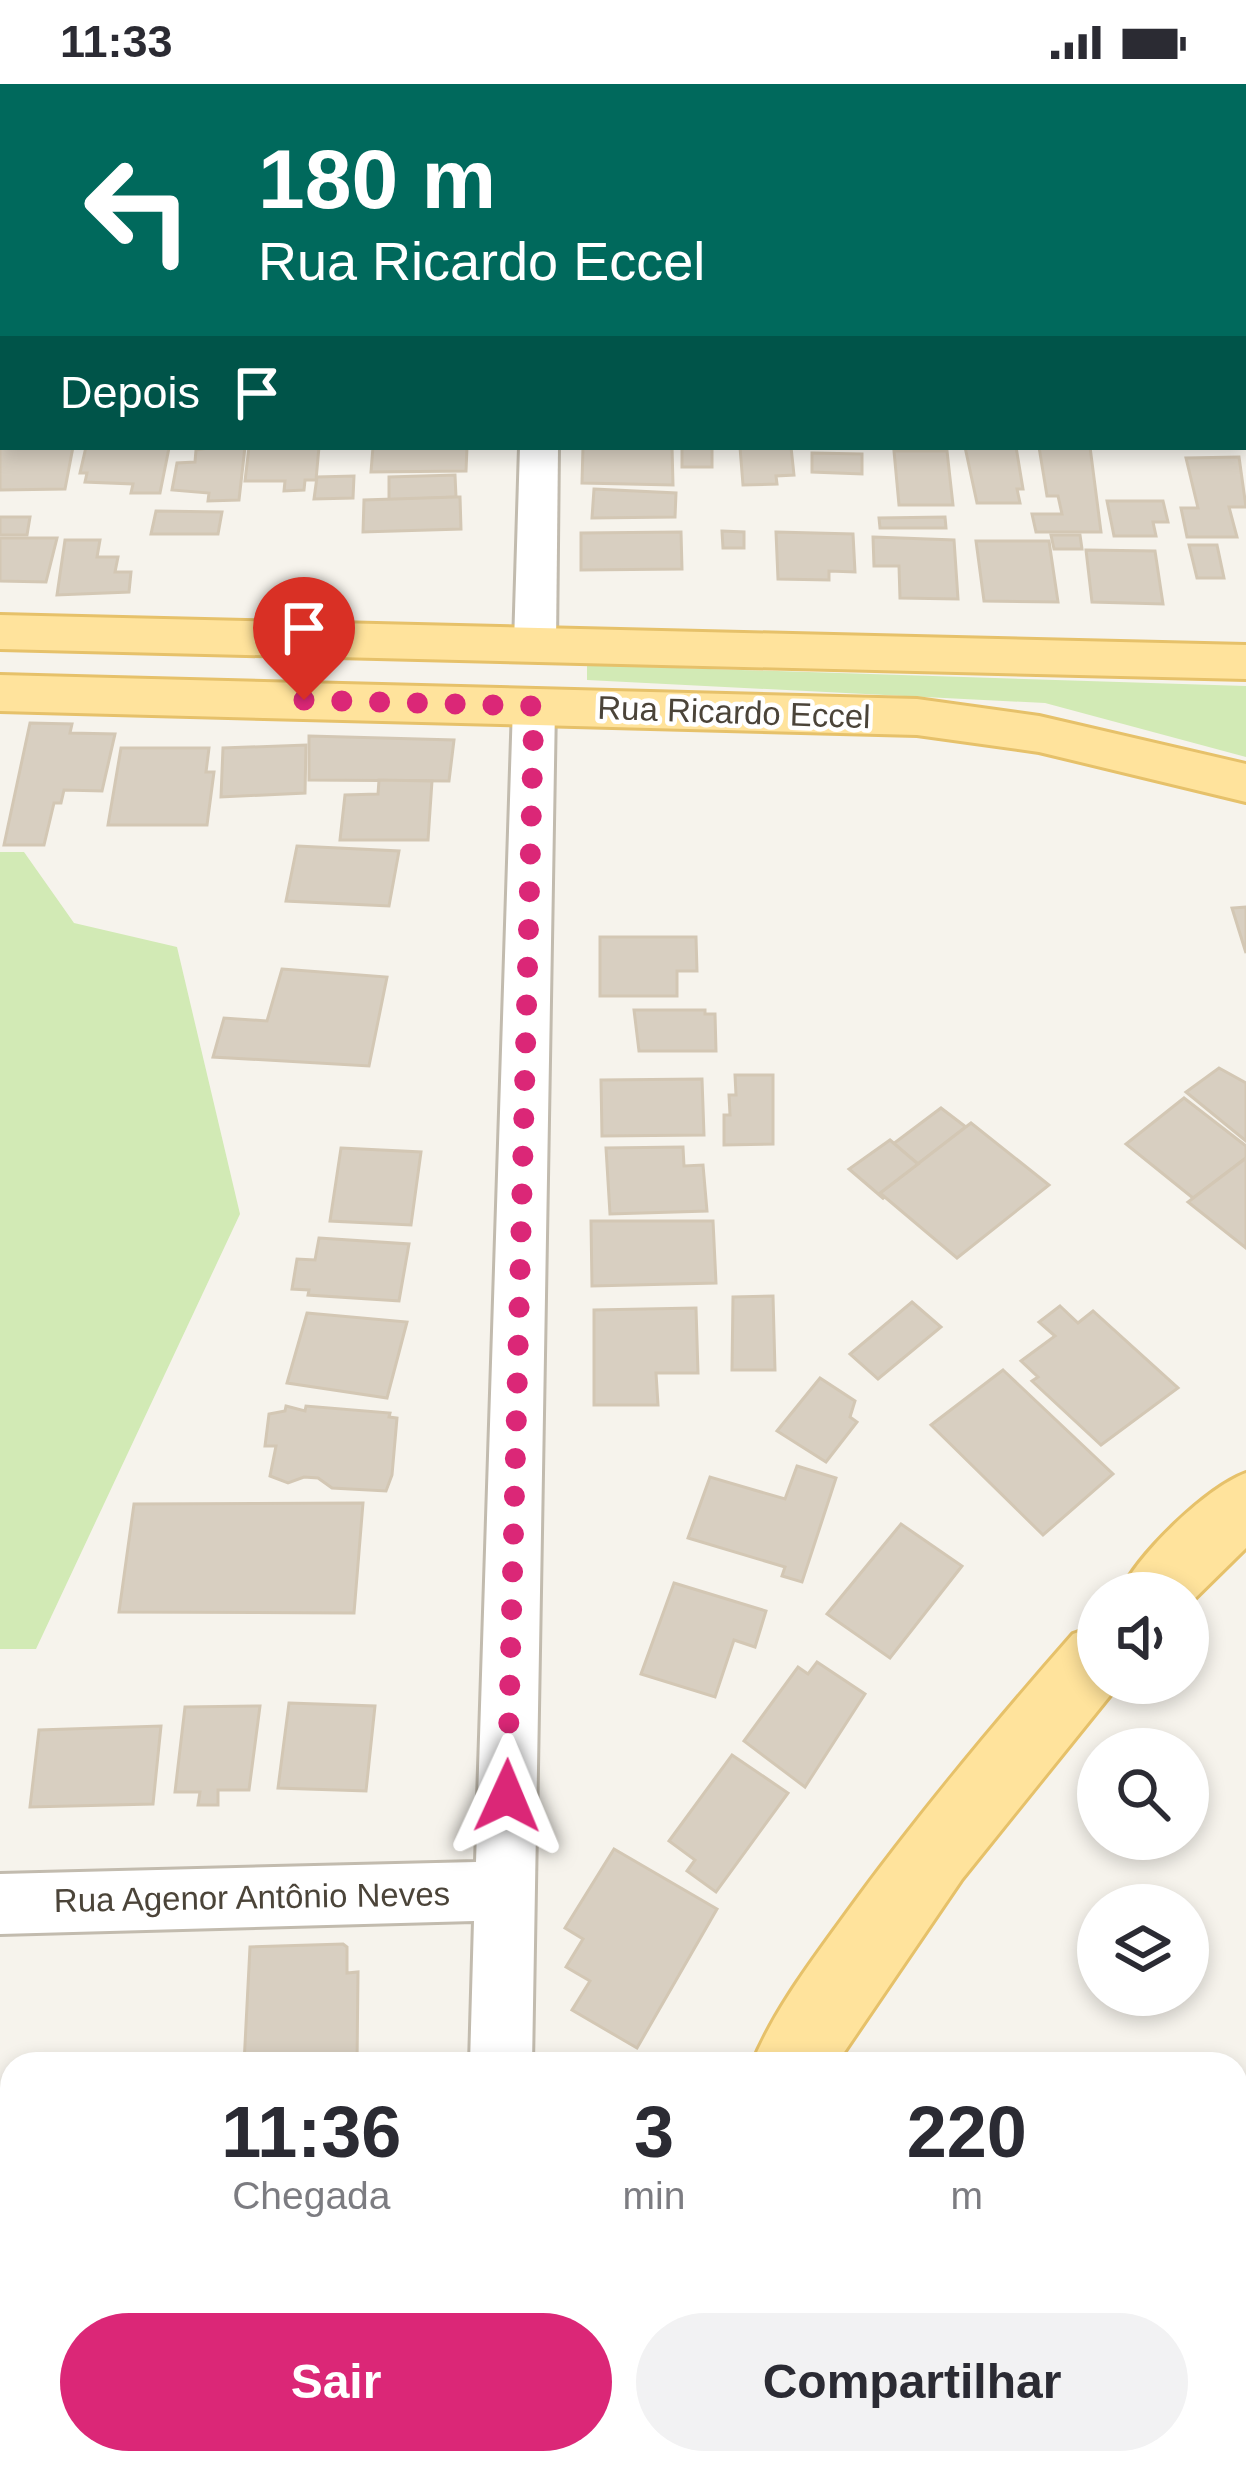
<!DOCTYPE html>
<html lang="pt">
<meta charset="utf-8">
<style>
:root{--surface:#fff;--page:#f2f2f3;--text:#2b2b33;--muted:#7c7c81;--accent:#db2777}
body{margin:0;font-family:Arial,sans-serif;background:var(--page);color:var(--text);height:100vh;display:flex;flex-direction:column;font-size:45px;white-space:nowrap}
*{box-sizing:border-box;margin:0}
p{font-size:39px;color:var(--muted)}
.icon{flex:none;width:66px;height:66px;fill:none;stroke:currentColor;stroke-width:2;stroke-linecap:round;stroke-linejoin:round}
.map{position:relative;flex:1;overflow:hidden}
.drawer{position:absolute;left:0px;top:1968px;width:1248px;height:423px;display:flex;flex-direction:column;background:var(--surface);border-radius:36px 36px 0 0;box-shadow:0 6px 18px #0003}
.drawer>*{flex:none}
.top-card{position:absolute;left:0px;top:0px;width:1248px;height:366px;box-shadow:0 6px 18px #0003;background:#00695c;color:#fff;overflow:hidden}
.controls{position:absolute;left:1077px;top:1488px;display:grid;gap:24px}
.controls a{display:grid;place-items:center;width:132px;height:132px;border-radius:50%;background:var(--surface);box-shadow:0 6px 18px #0003;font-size:60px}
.pin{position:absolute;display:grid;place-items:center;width:102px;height:102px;color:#fff;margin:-123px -51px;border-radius:50% 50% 50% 0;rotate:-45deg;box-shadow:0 0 12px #0007}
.pin .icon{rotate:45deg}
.me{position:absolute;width:132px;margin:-66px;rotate:1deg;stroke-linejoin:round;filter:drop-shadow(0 0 9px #0008)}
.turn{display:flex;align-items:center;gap:42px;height:252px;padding:0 60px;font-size:54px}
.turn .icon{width:156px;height:156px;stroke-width:2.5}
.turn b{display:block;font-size:84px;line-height:102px}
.then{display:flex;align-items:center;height:114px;padding:0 60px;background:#0003;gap:24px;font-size:45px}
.eta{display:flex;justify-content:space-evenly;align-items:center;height:204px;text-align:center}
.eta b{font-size:72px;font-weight:600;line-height:84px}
.action{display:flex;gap:24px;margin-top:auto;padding:24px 60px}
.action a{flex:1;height:138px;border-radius:72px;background:var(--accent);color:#fff;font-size:48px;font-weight:600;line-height:138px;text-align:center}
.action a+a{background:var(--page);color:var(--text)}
.status{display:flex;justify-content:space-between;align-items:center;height:84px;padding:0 60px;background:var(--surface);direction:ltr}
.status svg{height:33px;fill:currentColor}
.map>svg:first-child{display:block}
</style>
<div class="status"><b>11:33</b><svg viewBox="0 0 49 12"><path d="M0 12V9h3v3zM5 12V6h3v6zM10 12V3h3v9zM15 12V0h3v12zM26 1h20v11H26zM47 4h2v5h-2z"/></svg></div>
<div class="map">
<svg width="1246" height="2389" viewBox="0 0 1246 2389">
<rect width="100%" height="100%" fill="#f6f3ec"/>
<g fill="#d2eab5">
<polygon points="587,581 1246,602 1246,673 1045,619 587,596"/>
<polygon points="0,768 24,768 74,839 177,863 240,1130 36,1565 0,1565"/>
</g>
<g fill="#d8cfc1" stroke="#d3c7b4" stroke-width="3">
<polygon points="73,363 65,405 0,406 0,364"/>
<polygon points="86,363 169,364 160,409 131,409 133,400 85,398 87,389 80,389"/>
<polygon points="214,363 245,363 239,416 208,417 209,409 172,406 177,379 195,378 196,366"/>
<polygon points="249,363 319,363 316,396 305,396 304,406 284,407 285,397 245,397"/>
<polygon points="373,363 467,363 466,387 371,388"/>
<polygon points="583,363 672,363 673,401 582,399"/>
<rect x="682" y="363" width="30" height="20"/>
<polygon points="740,363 791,363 794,391 776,392 777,400 743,401"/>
<polygon points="965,363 1016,363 1023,405 1017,405 1020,419 977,419"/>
<polygon points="1039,363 1090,363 1101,448 1036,448 1032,430 1062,430 1058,412 1047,412"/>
<polygon points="894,367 947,367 953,421 899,421"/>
<polygon points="812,369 862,370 862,390 812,388"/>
<polygon points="1239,373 1246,423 1229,423 1237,453 1187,453 1181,424 1198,424 1186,374"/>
<polygon points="455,391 456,413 389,416 389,393"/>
<polygon points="354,392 353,414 314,415 317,393"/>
<polygon points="594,405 676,409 675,433 592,434"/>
<polygon points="456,413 460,413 461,445 363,448 364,416"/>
<polygon points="1107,417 1163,417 1168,438 1153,438 1156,452 1114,452"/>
<polygon points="156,427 222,428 218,450 151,450"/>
<polygon points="0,433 30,433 27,451 0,451"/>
<polygon points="945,433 946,444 880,444 879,434"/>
<polygon points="722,447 744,448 744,464 723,464"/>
<polygon points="681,448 682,485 581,486 581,449"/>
<polygon points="776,448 853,450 855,488 829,487 829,496 778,495"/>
<polygon points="1051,451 1080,451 1082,465 1054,465"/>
<polygon points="873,453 954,456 958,515 900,514 899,482 874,482"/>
<polygon points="0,454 57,454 46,498 0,497"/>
<polygon points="65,456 100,456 97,473 118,473 115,488 131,488 129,508 57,511"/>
<polygon points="976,457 1049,457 1058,518 984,517"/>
<polygon points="1189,461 1217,461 1224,494 1197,494"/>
<polygon points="1086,466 1155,467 1163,520 1092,518"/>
<polygon points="30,639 72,640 70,649 115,650 102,707 64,706 61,719 54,719 44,761 4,761"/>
<polygon points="309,652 454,656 449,697 309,696"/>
<polygon points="306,661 305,709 221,713 223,664"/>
<polygon points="121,664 209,664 206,688 214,688 207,741 108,741"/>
<polygon points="379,696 432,697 428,756 340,756 345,711 378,710"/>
<polygon points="297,762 399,767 389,822 286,817"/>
<polygon points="1246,823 1246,869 1232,824"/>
<polygon points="600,853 696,853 697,887 677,887 677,912 600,912"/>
<polygon points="282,885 387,893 369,982 213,973 224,934 267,937"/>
<polygon points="634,926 705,926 705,930 715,930 716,967 639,967"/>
<polygon points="1219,984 1246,999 1246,1057 1186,1008"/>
<polygon points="735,991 773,991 773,1060 724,1061 724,1031 730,1031 729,1011 736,1011"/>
<polygon points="702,995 704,1051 602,1052 601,996"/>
<polygon points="1184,1014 1246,1062 1246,1074 1193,1114 1126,1060"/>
<polygon points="941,1024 966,1043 918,1080 893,1060"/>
<polygon points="971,1039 1049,1101 957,1174 880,1109"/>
<polygon points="890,1056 918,1080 880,1109 884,1115 849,1085"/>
<polygon points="683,1063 684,1082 703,1081 707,1127 610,1130 606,1064"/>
<polygon points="341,1064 421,1068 411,1141 330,1137"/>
<polygon points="1246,1074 1246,1164 1188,1118"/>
<polygon points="591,1137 713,1137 716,1199 592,1202"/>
<polygon points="319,1154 409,1160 399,1217 308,1211 309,1206 292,1205 297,1175 315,1176"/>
<polygon points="773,1212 775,1286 732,1286 733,1213"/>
<polygon points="912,1218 941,1243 878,1295 850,1270"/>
<polygon points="1060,1222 1078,1239 1093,1227 1178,1304 1101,1361 1032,1297 1038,1293 1021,1277 1055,1252 1039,1238"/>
<polygon points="696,1224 698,1289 656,1289 658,1321 594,1321 594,1226"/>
<polygon points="307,1229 407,1238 387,1314 287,1299"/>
<polygon points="1003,1286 1113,1390 1043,1451 931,1341"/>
<polygon points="820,1294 855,1317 850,1333 857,1338 826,1378 777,1347"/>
<polygon points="286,1322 305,1327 306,1322 390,1329 389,1333 397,1334 392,1391 386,1407 332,1404 318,1394 304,1393 288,1399 270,1392 276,1362 265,1362 269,1330 285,1327"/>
<polygon points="797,1382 836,1394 802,1498 782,1492 785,1483 688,1454 710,1393 785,1415"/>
<polygon points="363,1419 354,1529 119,1528 134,1420"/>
<polygon points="901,1440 962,1482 890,1574 827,1530"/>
<polygon points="674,1499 766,1527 755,1563 734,1556 715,1613 641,1590"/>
<polygon points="817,1578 865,1610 805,1703 744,1657 798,1583 808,1590"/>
<polygon points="289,1619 375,1622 366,1707 278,1704"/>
<polygon points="260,1622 249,1706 218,1706 218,1721 198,1721 200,1708 175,1708 185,1623"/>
<polygon points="161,1642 153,1720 30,1723 39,1646"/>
<polygon points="732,1671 788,1709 716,1808 687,1787 695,1776 669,1757"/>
<polygon points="614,1765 717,1825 637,1964 572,1926 590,1897 566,1883 583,1855 565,1844"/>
<polygon points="343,1860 347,1863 347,1889 358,1888 357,1980 244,1980 250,1863"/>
<polygon points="12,2159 12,2379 22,2379 0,2381 0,2160"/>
<polygon points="111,2379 347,2379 347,2389 110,2389"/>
</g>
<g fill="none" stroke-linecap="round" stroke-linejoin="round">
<defs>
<g id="minor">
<rect x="532" y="0" width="32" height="3"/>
<rect x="882" y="0" width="32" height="3"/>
<rect x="0" y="85" width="3" height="20"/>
<rect x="1245" y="91" width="1" height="20"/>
<rect x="0" y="314" width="3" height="24"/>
<rect x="1245" y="315" width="1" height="24"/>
<polygon points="520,363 558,363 556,560 550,570 535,574 520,570 514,560"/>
<polygon points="534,607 549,612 555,622 532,1980 470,1980 474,1837 0,1850 0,1790 476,1778 513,622 519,612"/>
<rect x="457" y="2379" width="70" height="10"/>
</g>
<g id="major">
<polygon points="0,531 1246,561 1246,595 0,565"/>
<polygon points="0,591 917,615 1039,632 1246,680 1246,718 1039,668 917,651 0,627"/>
<path d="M1246,1389V1464L1188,1521V1509H1120C1138,1470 1206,1404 1246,1389Z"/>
<path d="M1098,1541V1599H1120L962,1795L836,1980H752C774,1926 811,1878 845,1831C916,1733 993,1641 1073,1550Z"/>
<polygon points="541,2379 628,2379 623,2389 537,2389"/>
</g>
</defs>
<use href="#minor" stroke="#c2bbae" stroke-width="6"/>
<use href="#major" stroke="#e6c16a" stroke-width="6"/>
<use href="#minor" fill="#fff" fill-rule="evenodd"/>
<use href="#major" fill="#ffe39c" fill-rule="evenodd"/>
</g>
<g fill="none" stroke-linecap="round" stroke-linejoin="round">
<polyline stroke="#db2777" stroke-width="21" stroke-dasharray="0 37.8" points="304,616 534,622 507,1712"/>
</g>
<g text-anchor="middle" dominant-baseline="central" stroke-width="9" stroke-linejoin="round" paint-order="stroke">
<g font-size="33" fill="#4b4439" stroke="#fff">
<text transform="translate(734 628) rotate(2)">Rua Ricardo Eccel</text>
<text transform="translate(252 1813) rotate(-1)">Rua Agenor Antônio Neves</text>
</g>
</g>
</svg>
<div class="controls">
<a><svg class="icon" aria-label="sound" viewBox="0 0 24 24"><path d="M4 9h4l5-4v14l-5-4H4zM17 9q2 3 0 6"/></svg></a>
<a><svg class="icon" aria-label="search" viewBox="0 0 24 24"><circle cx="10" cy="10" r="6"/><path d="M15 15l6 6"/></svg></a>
<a><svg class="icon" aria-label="layers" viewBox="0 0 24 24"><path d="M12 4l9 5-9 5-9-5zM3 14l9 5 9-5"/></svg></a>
</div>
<div class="pin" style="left:304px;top:616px;background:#d93025"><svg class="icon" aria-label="arrive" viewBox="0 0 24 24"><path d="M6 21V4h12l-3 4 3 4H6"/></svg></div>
<svg class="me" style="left:507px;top:1712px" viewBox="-20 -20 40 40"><path d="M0-17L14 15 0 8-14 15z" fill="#db2777" stroke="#fff" stroke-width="4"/></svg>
<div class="top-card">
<div class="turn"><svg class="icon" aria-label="left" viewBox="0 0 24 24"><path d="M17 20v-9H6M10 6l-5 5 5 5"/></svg><div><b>180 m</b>Rua Ricardo Eccel</div></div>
<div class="then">Depois<svg class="icon" aria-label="arrive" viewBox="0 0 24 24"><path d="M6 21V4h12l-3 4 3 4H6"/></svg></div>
</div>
<section class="drawer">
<div class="eta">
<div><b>11:36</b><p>Chegada</p></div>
<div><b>3</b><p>min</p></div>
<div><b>220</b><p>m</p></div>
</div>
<div class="action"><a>Sair</a><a>Compartilhar</a></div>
</section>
</div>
